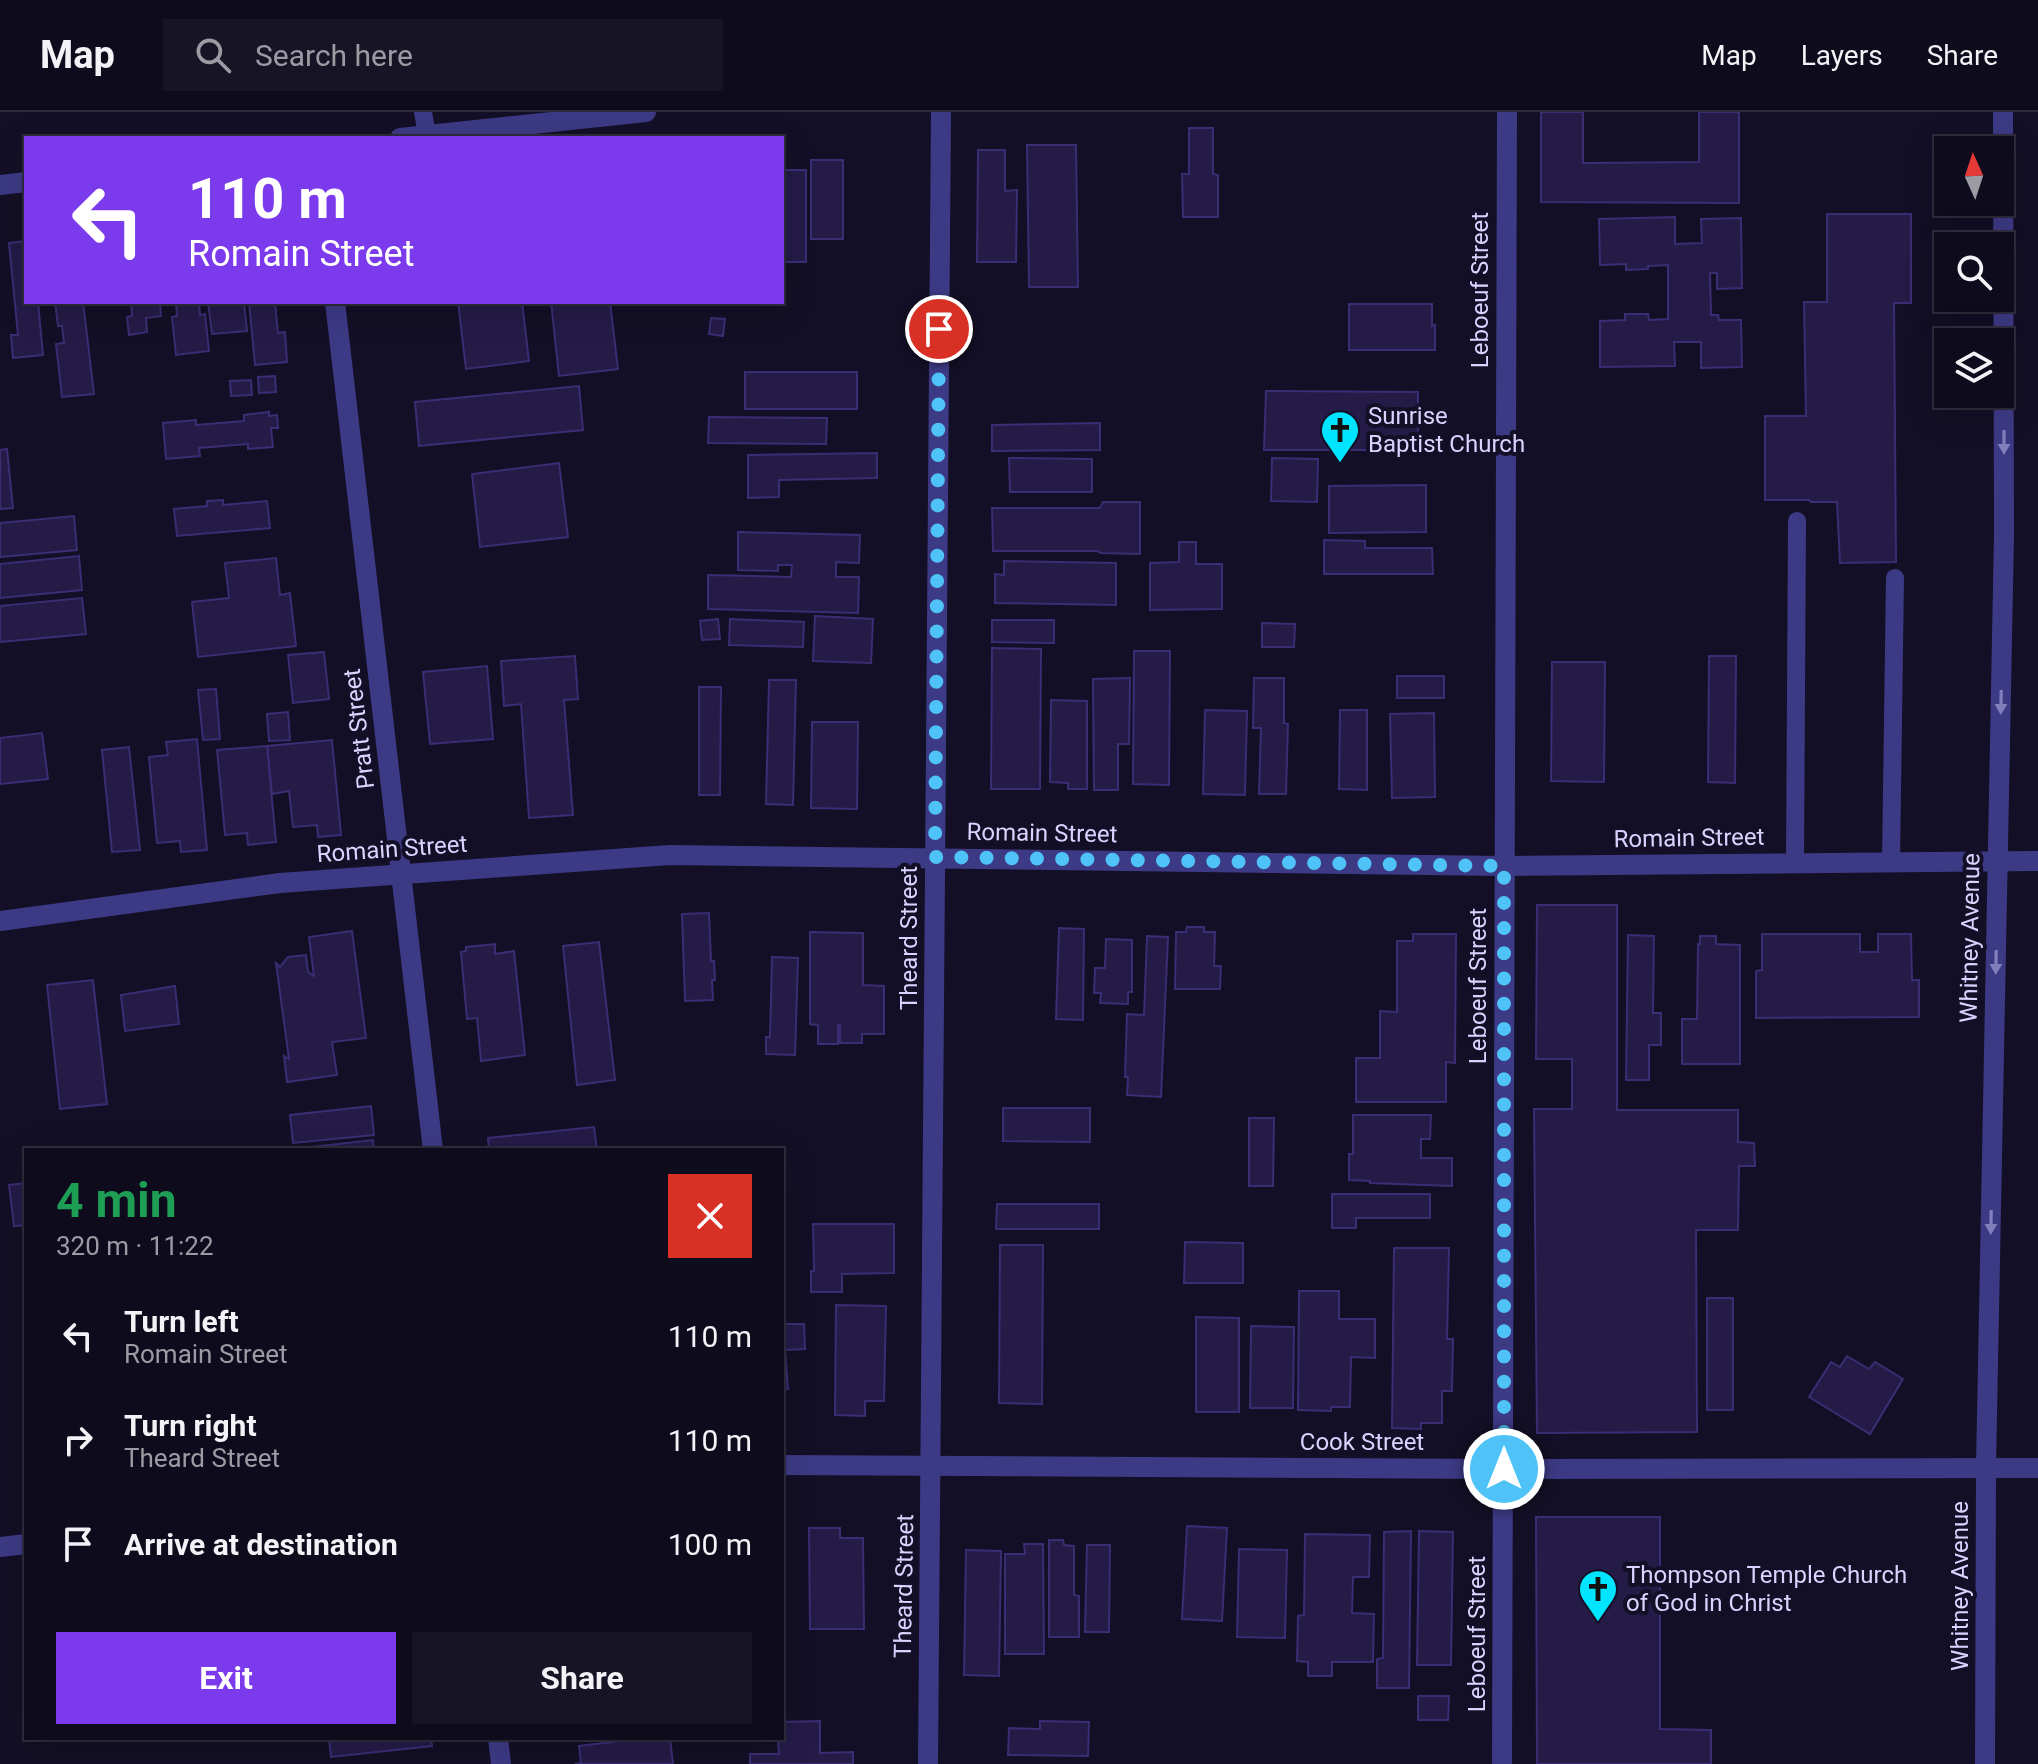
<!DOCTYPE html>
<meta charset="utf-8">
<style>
:root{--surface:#0e0b1c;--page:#171425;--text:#f1f3f6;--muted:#9b9ba3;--line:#2e2b3b;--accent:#7c3aed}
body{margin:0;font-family:Roboto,sans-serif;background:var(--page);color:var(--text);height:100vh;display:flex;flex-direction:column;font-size:30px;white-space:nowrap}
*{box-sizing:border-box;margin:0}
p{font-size:26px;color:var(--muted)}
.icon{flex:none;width:44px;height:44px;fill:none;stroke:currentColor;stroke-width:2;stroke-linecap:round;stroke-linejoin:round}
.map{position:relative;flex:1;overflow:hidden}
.side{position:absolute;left:24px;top:1036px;width:760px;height:592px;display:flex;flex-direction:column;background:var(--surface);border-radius:0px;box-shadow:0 8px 32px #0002,0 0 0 2px var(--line)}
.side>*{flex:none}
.hud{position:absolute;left:24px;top:24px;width:760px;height:168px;border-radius:0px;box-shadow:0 8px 32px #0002,0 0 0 2px var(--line);background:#7c3aed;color:#fff;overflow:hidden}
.needle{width:52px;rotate:357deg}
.fabs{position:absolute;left:1934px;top:24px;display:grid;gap:16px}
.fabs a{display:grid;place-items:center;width:80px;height:80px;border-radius:0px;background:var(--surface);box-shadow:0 8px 32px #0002,0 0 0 2px var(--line);font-size:40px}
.pin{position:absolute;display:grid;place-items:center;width:68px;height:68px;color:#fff;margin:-34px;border:4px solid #fff;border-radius:50%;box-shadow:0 2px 8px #0007}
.me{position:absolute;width:88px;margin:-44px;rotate:0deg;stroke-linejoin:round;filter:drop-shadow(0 0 6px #0008)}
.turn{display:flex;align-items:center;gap:28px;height:168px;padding:0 32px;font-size:36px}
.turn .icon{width:104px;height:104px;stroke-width:2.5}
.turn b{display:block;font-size:56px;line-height:68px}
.round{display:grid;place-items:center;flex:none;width:84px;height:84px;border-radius:0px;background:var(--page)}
.head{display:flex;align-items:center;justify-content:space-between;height:136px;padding:0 32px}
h1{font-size:48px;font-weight:700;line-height:60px;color:#1e9e55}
.action{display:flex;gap:16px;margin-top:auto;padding:16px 32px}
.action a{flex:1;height:92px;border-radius:0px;background:var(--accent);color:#fff;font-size:32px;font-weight:700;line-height:92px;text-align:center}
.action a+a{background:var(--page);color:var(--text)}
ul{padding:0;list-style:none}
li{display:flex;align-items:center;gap:24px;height:104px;padding:0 32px}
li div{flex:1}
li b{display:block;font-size:30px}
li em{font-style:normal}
header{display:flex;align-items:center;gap:48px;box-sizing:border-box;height:112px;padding:0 40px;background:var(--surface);border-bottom:2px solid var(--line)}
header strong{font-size:38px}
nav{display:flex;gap:44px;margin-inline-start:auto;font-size:28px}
.search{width:560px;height:72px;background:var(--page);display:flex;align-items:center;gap:20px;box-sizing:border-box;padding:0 28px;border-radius:0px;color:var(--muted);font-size:30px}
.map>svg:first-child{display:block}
</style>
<header>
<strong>Map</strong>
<div class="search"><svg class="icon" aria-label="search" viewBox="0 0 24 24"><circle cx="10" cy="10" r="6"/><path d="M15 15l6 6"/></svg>Search here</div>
<nav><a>Map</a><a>Layers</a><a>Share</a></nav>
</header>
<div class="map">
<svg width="2038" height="1652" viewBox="0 0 2038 1652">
<rect width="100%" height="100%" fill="#130f26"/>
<g fill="#241b47" stroke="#3b2d73" stroke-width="2">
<polygon points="1541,0 1583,0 1583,51 1699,50 1699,0 1739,0 1739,91 1541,90"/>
<polygon points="1189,16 1213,16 1213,62 1218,63 1218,105 1183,105 1182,62 1189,62"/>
<polygon points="1027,33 1076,33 1078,175 1029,175"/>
<polygon points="978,38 1005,38 1005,79 1017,78 1016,150 977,150"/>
<rect x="811" y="48" width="32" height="79"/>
<rect x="782" y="58" width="24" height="92"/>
<polygon points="1827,102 1911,102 1911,191 1894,191 1896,450 1840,451 1837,390 1811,390 1809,388 1765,388 1765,304 1806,304 1804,190 1827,190"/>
<polygon points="1675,105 1675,132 1702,131 1701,107 1741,106 1742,176 1717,177 1717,161 1710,161 1711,203 1718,203 1719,208 1741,208 1742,255 1701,256 1701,230 1674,230 1675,254 1600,255 1600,209 1625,208 1625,202 1648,202 1649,208 1668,207 1668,153 1648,154 1648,157 1626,158 1626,152 1600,153 1599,107"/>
<polygon points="26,129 26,190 38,190 43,243 13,246 11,223 18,223 9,131"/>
<polygon points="55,190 83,190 94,282 62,285 56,232 64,231 62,214 58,214"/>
<polygon points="131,190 160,190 161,204 146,206 147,220 129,223 127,205 132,204"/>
<polygon points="176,190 199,190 200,203 205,202 209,239 176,243 172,205 177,204"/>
<polygon points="208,190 244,190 247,219 212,222"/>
<polygon points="249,190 275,190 278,221 285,220 287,250 255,253"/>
<polygon points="458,190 522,190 529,249 466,257"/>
<polygon points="551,190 610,190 618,257 559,264"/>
<polygon points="1349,192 1432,192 1432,214 1435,213 1435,238 1349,238"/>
<polygon points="711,206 725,207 723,224 709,222"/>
<rect x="745" y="260" width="112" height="37"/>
<polygon points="275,264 276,280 259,281 258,265"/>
<polygon points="251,268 252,283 231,284 230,269"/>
<polygon points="579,274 583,318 419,334 415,290"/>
<polygon points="1266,279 1418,280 1418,324 1409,324 1409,338 1264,338"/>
<polygon points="269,300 269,304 277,303 278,316 271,316 273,335 248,337 248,332 199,336 200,344 166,347 163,311 196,308 196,313 244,309 244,303"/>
<polygon points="709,305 827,306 826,332 708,331"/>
<polygon points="1100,311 1100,338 992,339 992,313"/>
<polygon points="7,337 13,396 0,397 0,338"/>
<polygon points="877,341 877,366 779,368 779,385 748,386 748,343"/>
<polygon points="1009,346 1092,347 1092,380 1010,380"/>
<polygon points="1272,346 1318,347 1317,390 1271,389"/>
<polygon points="559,351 568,425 480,435 472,362"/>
<polygon points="1426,373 1426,420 1329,421 1329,374"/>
<polygon points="223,388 223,393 267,389 270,416 177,424 174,397 207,394 207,389"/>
<polygon points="1103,390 1140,390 1140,442 1101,441 1097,439 993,439 992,396 1100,396"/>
<polygon points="74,404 77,438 0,445 0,411"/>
<polygon points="738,420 860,423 859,451 836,450 836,465 859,465 858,501 708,497 708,463 791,465 792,453 778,453 778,459 738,458"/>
<polygon points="1324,428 1365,429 1365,436 1432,436 1433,462 1324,462"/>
<polygon points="1179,430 1196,430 1196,452 1222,452 1222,497 1150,498 1150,451 1179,450"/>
<polygon points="79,444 82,478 0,486 0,452"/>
<polygon points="276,446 280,483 290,481 296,534 198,545 192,490 229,486 225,451"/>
<polygon points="1004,449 1116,451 1116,493 995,491 995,462 1004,463"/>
<polygon points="82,486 86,522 0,530 0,494"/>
<polygon points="815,504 873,507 871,551 813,549"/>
<polygon points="718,507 720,527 702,528 700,509"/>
<polygon points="730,507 804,510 803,535 729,533"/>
<polygon points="992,508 1054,508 1054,531 992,530"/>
<polygon points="1262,511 1295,512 1294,535 1262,535"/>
<polygon points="992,536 1041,537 1040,677 991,677"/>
<polygon points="1134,539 1170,539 1169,673 1133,672"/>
<polygon points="324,540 329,587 293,591 288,543"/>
<polygon points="575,544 578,587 564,588 573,703 529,706 521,592 504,594 501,549"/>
<polygon points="1709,544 1736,544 1735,671 1708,670"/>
<polygon points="1552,550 1605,550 1604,670 1551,669"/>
<polygon points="487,554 493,627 430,632 423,560"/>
<rect x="1397" y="564" width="47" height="22"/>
<polygon points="1130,566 1129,632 1118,632 1118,678 1094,678 1093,567"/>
<polygon points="1254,566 1284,566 1284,611 1288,612 1286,682 1259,682 1261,616 1253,616"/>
<polygon points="769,568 796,568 793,693 766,692"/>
<polygon points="699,575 721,575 720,683 699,683"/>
<polygon points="216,577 220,627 203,628 198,578"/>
<polygon points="1051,588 1087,589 1087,677 1068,677 1068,671 1050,670"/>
<polygon points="1205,598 1247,599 1245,683 1203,682"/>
<polygon points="1340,598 1367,598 1367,678 1339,677"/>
<polygon points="288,600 290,628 269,629 267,602"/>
<polygon points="1434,601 1435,685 1392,686 1390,602"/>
<polygon points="812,610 858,610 857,697 811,696"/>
<polygon points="42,621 48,667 0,672 0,626"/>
<polygon points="197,627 207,738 181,740 180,729 157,731 149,645 168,643 166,630"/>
<polygon points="332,628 341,723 318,725 317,713 293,715 289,679 272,682 267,634"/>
<polygon points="267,634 276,730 248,733 247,721 225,723 217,638"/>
<polygon points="129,635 140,738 112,740 102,638"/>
<polygon points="1537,793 1617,793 1617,998 1738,998 1738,1030 1754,1031 1755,1054 1739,1054 1738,1118 1696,1118 1697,1320 1537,1321 1534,997 1572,997 1572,947 1536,947"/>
<polygon points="709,801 711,849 714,849 715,868 712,868 713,888 685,889 682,802"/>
<polygon points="1187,815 1204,815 1204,820 1215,820 1214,854 1221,854 1220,877 1175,877 1176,820 1186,820"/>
<polygon points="1059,816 1084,817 1083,908 1056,907"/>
<polygon points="352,819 366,926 332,930 337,963 287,970 284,944 289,947 276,851 280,855 288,845 306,843 308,860 314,864 309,825"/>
<polygon points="810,820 863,821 863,873 884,874 884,922 862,922 862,931 840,931 840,913 838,913 838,932 818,932 818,913 810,912"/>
<polygon points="1413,822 1456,822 1455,951 1446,950 1446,990 1356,990 1356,946 1380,946 1380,899 1397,900 1397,829 1413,829"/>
<polygon points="1762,822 1860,822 1860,840 1878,840 1878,822 1911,822 1912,868 1919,868 1919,905 1756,906 1756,859 1762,858"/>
<polygon points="1628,823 1654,824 1653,901 1661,901 1661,933 1649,933 1649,968 1626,968"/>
<polygon points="1147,824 1168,825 1161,985 1127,983 1128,965 1125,965 1127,902 1144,903"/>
<polygon points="1700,824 1716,824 1716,832 1740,833 1740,952 1682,952 1682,907 1697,907 1698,832 1700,832"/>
<polygon points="1106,827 1132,828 1132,880 1128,880 1128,892 1100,891 1101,881 1094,881 1095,856 1105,856"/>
<polygon points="599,830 615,968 577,973 563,834"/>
<polygon points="495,832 495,842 514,839 525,943 481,949 477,906 467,907 461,840 466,839 466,835"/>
<polygon points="772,845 798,846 795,943 766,942 766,925 770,925"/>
<polygon points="93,868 107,992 60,997 47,873"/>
<polygon points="175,874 179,912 125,919 121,883"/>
<polygon points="371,994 374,1023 293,1031 290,1003"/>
<polygon points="1003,996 1090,996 1090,1030 1003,1029"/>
<polygon points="1353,1003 1431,1003 1430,1027 1421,1027 1421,1046 1452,1046 1452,1074 1370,1071 1370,1069 1349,1068 1349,1042 1353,1042"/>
<polygon points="1249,1006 1274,1006 1273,1074 1249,1074"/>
<polygon points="594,1015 597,1038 489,1038 488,1026"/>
<polygon points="373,1028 374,1038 285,1038"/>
<polygon points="26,1071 26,1113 14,1114 9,1073"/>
<polygon points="1332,1082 1430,1082 1430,1106 1356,1106 1356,1116 1332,1116"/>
<polygon points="997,1092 1099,1092 1099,1117 996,1117"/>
<polygon points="813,1112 894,1112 894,1161 842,1162 842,1180 811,1180 811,1159 814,1159"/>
<polygon points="1185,1130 1243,1131 1243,1171 1184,1171"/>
<polygon points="1000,1133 1043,1133 1042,1292 999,1291"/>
<polygon points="1394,1136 1449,1136 1447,1227 1453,1227 1452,1279 1442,1279 1442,1311 1421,1311 1421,1317 1392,1316"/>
<polygon points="1299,1179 1339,1179 1339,1207 1375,1207 1375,1246 1351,1245 1350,1295 1331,1295 1331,1299 1298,1298"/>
<rect x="1707" y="1186" width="26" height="112"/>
<polygon points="836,1193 886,1194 884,1289 865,1289 865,1304 835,1303"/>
<polygon points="1196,1205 1239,1206 1239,1300 1196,1300"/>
<polygon points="782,1212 804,1212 805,1237 785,1238 788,1277 782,1277"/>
<polygon points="1251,1214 1294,1215 1293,1296 1250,1296"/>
<polygon points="1847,1244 1869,1257 1875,1250 1903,1267 1870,1322 1809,1285 1831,1250 1840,1255"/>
<polygon points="1536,1405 1660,1405 1660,1617 1711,1618 1711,1652 1537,1652"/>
<polygon points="1187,1414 1227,1416 1222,1509 1182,1507"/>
<polygon points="809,1416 840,1416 840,1426 863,1426 864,1517 810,1517"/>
<polygon points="1411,1419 1409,1576 1377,1576 1377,1547 1383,1546 1384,1420"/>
<polygon points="1419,1419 1453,1420 1451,1553 1417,1553"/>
<polygon points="1305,1422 1370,1423 1369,1465 1353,1465 1352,1501 1374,1502 1373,1550 1332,1550 1332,1564 1308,1564 1308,1550 1297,1549 1298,1504 1304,1503"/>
<polygon points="1049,1428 1063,1428 1064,1433 1074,1434 1074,1483 1079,1484 1079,1525 1049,1525"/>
<polygon points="1024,1432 1043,1432 1044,1542 1005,1542 1005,1442 1025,1442"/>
<polygon points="1087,1433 1110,1433 1109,1520 1085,1520"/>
<polygon points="1239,1437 1287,1438 1285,1526 1237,1525"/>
<polygon points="966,1438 1001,1439 999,1564 964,1563"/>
<polygon points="1418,1584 1449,1584 1448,1608 1418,1608"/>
<polygon points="820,1609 820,1641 853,1640 853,1652 750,1652 750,1642 779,1642 778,1626 782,1626 782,1610"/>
<polygon points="1040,1609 1089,1610 1088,1644 1008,1643 1009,1616 1040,1617"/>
<polygon points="329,1626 431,1626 432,1634 331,1645"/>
<polygon points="647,1626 670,1626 673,1652 575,1652 581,1651 579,1634"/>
</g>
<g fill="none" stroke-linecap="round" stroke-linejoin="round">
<g stroke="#3d3a85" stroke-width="18">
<polyline points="423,0 427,23"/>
<polyline points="1891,750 1895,466"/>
<polyline points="1795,751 1797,409"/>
</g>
<g stroke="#3d3a85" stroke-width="20">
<polyline points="400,26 646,0"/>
<polyline points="0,73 26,70"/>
<polyline points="335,190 433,1038"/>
<polyline points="0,809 280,771 670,743 1504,754 2038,749"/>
<polyline points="782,1353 1504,1357 2038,1356"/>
<polyline points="0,1435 26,1432"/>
<polyline points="498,1626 501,1652"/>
<polyline points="928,1652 941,0"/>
<polyline points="1502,1652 1507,0"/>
</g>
<polyline stroke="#3d3a85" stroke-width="20" points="1985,1652 1986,1355 2004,423 2003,0"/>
</g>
<defs><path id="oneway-solid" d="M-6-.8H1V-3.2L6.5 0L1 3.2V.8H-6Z" transform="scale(2)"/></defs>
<g fill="#837fbc">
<use href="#oneway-solid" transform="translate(2004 330) rotate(90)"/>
<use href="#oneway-solid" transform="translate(2001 590) rotate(91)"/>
<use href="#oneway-solid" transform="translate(1996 850) rotate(91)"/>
<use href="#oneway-solid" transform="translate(1991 1110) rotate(91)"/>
</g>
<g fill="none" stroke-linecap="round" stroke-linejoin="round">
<polyline stroke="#4fc3f7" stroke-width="14" stroke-dasharray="0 25.2" points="939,217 935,745 1504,754 1504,1357"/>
</g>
<defs>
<symbol id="church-pin" viewBox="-11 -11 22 30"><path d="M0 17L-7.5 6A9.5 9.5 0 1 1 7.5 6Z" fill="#00e5ff" stroke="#130f26"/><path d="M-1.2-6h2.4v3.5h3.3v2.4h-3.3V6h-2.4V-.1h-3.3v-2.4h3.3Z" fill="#111"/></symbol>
</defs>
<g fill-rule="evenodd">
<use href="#church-pin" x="1318" y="296" width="44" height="60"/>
<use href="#church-pin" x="1576" y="1455" width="44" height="60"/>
</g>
<g text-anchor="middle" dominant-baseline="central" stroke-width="8" stroke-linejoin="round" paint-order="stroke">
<g font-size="24" fill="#d9d4ff" stroke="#130f26">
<text transform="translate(1480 178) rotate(-90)">Leboeuf Street</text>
<text transform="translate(359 617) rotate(-97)">Pratt Street</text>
<text transform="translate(1042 721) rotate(1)">Romain Street</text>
<text transform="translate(1689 726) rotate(-1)">Romain Street</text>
<text transform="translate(392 737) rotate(-4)">Romain Street</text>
<text transform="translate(909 826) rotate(-90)">Theard Street</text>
<text transform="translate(1970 826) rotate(-89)">Whitney Avenue</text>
<text transform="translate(1478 874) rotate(-90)">Leboeuf Street</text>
<text x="1362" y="1330">Cook Street</text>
<text transform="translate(904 1474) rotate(-89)">Theard Street</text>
<text transform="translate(1960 1474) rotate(-90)">Whitney Avenue</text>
<text transform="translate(1477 1522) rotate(-90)">Leboeuf Street</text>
</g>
<g font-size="24" fill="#d9d4ff" stroke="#130f26" text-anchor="start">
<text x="1368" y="304">Sunrise<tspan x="1368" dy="28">Baptist Church</tspan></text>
<text x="1626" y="1463">Thompson Temple Church<tspan x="1626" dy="28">of God in Christ</tspan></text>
</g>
</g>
</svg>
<div class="fabs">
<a><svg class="needle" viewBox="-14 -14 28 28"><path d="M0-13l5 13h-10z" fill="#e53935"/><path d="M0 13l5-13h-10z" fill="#9b9ba3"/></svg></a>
<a><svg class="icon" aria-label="search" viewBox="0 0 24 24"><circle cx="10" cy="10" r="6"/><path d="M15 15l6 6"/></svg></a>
<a><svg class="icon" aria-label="layers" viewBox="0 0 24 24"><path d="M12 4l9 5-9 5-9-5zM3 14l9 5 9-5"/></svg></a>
</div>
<div class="pin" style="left:939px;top:217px;background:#d93025"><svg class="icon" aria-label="arrive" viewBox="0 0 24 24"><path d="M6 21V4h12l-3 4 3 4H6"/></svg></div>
<svg class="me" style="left:1504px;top:1357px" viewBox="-20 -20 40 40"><circle r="17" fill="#4fc3f7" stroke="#fff" stroke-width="3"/><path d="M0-11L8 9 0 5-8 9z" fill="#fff"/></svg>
<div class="hud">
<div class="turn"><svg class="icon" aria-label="left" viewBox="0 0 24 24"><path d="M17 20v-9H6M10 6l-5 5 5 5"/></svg><div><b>110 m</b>Romain Street</div></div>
</div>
<section class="side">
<div class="head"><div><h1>4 min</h1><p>320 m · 11:22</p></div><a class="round" style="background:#d93025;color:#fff"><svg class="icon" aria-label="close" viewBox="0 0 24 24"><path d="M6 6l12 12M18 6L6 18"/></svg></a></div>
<ul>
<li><svg class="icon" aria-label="left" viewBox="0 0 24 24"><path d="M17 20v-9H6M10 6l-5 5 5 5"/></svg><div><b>Turn left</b><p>Romain Street</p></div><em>110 m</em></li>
<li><svg class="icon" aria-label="right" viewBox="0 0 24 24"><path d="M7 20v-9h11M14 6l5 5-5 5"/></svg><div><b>Turn right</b><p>Theard Street</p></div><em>110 m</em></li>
<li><svg class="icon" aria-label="arrive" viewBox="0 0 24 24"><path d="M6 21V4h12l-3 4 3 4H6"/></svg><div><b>Arrive at destination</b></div><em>100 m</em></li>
</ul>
<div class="action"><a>Exit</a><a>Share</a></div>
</section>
</div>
